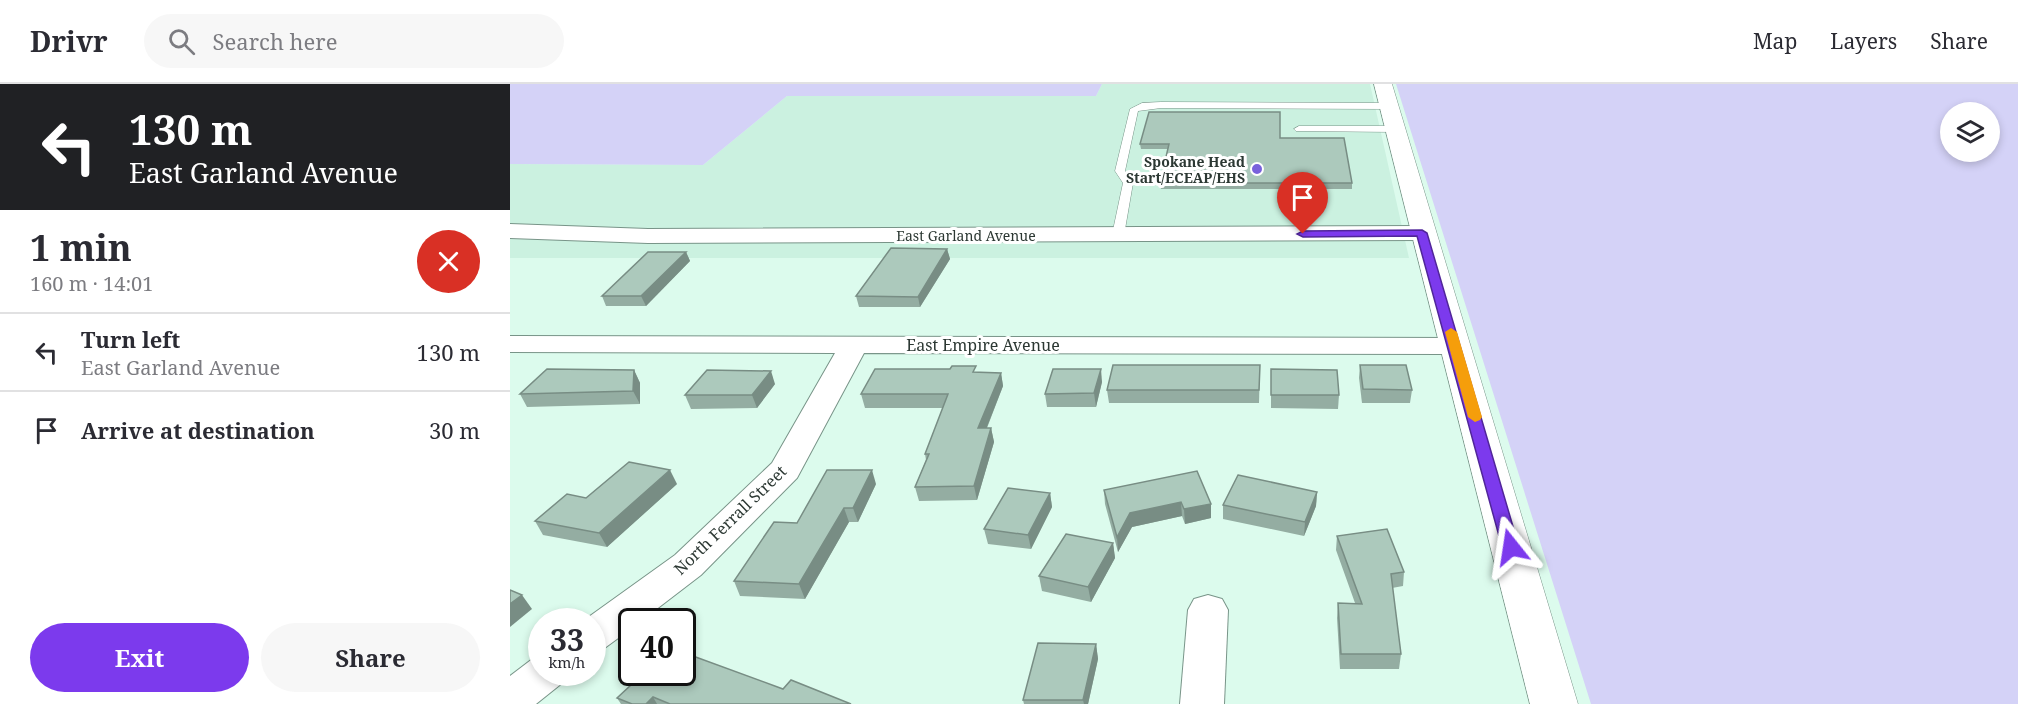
<!DOCTYPE html>
<meta charset="utf-8">
<style>
:root{--surface:#fff;--page:#f7f7f7;--text:#2b2b33;--muted:#7c7c81;--line:#e1e1e2;--accent:#7c3aed}
body{margin:0;font-family:"Noto Serif",serif;background:var(--page);color:var(--text);height:100vh;display:flex;flex-direction:column;font-size:22px;white-space:nowrap}
*{box-sizing:border-box;margin:0}
p{font-size:20px;color:var(--muted)}
.icon{flex:none;width:33px;height:33px;fill:none;stroke:currentColor;stroke-width:2;stroke-linecap:round;stroke-linejoin:round}
.map{position:relative;flex:1;overflow:hidden}
.sheet{display:flex;flex-direction:column;background:var(--surface);width:510px}
.sheet>*{flex:none}
.top-card{background:#202124;color:#fff;overflow:hidden}
.buttons{position:absolute;left:1430px;top:18px;display:grid;gap:12px}
.buttons a{display:grid;place-items:center;width:60px;height:60px;border-radius:50%;background:var(--surface);box-shadow:0 3px 9px #0003;font-size:30px}
.speed{position:absolute;left:18px;top:524px;display:flex;gap:12px;font-size:30px;font-weight:700;text-align:center}
.speed>*{display:grid;place-content:center;width:78px;height:78px;border-radius:50%;background:var(--surface);box-shadow:0 3px 9px #0003;line-height:1}
.speed small{font-size:15px;font-weight:400}
.speed .limit{border:3px solid #111;border-radius:9px;background:#fff;color:#111}
.pin{position:absolute;display:grid;place-items:center;width:51px;height:51px;color:#fff;margin:-62px -26px;border-radius:50% 50% 50% 0;rotate:-45deg;box-shadow:0 0 6px #0007}
.pin .icon{rotate:45deg}
.me{position:absolute;width:66px;margin:-33px;rotate:345deg;stroke-linejoin:round;filter:drop-shadow(0 0 4px #0008)}
.turn{display:flex;align-items:center;gap:21px;height:126px;padding:0 30px;font-size:27px}
.turn .icon{width:78px;height:78px;stroke-width:2.5}
.turn b{display:block;font-size:42px;line-height:51px}
.round{display:grid;place-items:center;flex:none;width:63px;height:63px;border-radius:32px;background:var(--page)}
.head{display:flex;align-items:center;justify-content:space-between;height:102px;padding:0 30px}
h1{font-size:36px;font-weight:700;line-height:45px}
.button{display:flex;gap:12px;margin-top:auto;padding:12px 30px}
.button a{flex:1;height:69px;border-radius:36px;background:var(--accent);color:#fff;font-size:24px;font-weight:700;line-height:69px;text-align:center}
.button a+a{background:var(--page);color:var(--text)}
ul{padding:0;list-style:none}
li{display:flex;align-items:center;gap:18px;height:78px;padding:0 30px;border-top:2px solid var(--line)}
li div{flex:1}
li b{display:block;font-size:22px}
li em{font-style:normal}
header{display:flex;align-items:center;gap:36px;box-sizing:border-box;height:84px;padding:0 30px;background:var(--surface);border-bottom:2px solid var(--line)}
header strong{font-size:28px}
nav{display:flex;gap:33px;margin-inline-start:auto;font-size:21px}
.search{width:420px;height:54px;background:var(--page);display:flex;align-items:center;gap:15px;box-sizing:border-box;padding:0 21px;border-radius:33px;color:var(--muted);font-size:22px}
main{display:flex;flex:1;min-height:0}
.map>svg:first-child{display:block}
</style>
<header>
<strong>Drivr</strong>
<div class="search"><svg class="icon" aria-label="search" viewBox="0 0 24 24"><circle cx="10" cy="10" r="6"/><path d="M15 15l6 6"/></svg>Search here</div>
<nav><a>Map</a><a>Layers</a><a>Share</a></nav>
</header>
<main>
<section class="sheet">
<div class="top-card">
<div class="turn"><svg class="icon" aria-label="left" viewBox="0 0 24 24"><path d="M17 20v-9H6M10 6l-5 5 5 5"/></svg><div><b>130 m</b>East Garland Avenue</div></div>
</div>
<div class="head"><div><h1>1 min</h1><p>160 m · 14:01</p></div><a class="round" style="background:#d93025;color:#fff"><svg class="icon" aria-label="close" viewBox="0 0 24 24"><path d="M6 6l12 12M18 6L6 18"/></svg></a></div>
<ul>
<li><svg class="icon" aria-label="left" viewBox="0 0 24 24"><path d="M17 20v-9H6M10 6l-5 5 5 5"/></svg><div><b>Turn left</b><p>East Garland Avenue</p></div><em>130 m</em></li>
<li><svg class="icon" aria-label="arrive" viewBox="0 0 24 24"><path d="M6 21V4h12l-3 4 3 4H6"/></svg><div><b>Arrive at destination</b></div><em>30 m</em></li>
</ul>
<div class="button"><a>Exit</a><a>Share</a></div>
</section>
<div class="map">
<svg width="1508" height="620" viewBox="0 0 1508 620">
<rect width="100%" height="100%" fill="#dcfbed"/>
<polygon fill="#cbf1e0" points="592,0 860,0 899,174 0,174 0,80 193,81 277,12 586,12"/>
<g fill="#d4d2f7" fill-rule="evenodd">
<polygon points="0,0 592,0 586,12 277,12 193,81 0,80"/>
<path d="M886,0H1508V620H1081ZM1479,28V68H1440V28Z"/>
</g>
<g fill="none" stroke-linecap="round" stroke-linejoin="round">
<defs>
<g id="service">
<polygon points="651,18 879,19 883,22 879,25 651,24 628,27 615,87 623,99 614,151 612,153 604,153 602,151 613,99 605,87 620,25 632,19"/>
<polygon points="789,42 885,42 890,45 885,48 786,47 784,45"/>
</g>
<g id="minor">
<polygon points="0,140 138,145 912,142 920,144 924,149 920,154 912,156 138,159 0,154"/>
<polygon points="0,252 945,254 955,256 959,262 955,268 945,270 354,269 287,394 191,491 131,537 122,537 122,544 96,563 82,568 82,537 73,537 165,471 262,379 325,269 0,268"/>
<polygon points="698,511 712,515 718,526 714,620 670,620 678,526 684,515"/>
<polygon points="32,572 32,588 57,588 51,600 26,620 0,620 0,592 21,576"/>
</g>
<polygon id="tertiary" points="864,0 882,0 1068,620 1020,620"/>
</defs>
<use href="#service" stroke="#789488" stroke-width="1"/>
<use href="#minor" stroke="#789488" stroke-width="2"/>
<use href="#tertiary" stroke="#789488" stroke-width="1"/>
<use href="#service" fill="#fff" fill-rule="evenodd"/>
<use href="#minor" fill="#fff" fill-rule="evenodd"/>
<use href="#tertiary" fill="#fff" fill-rule="evenodd"/>
</g>
<g fill="#94ada2">
<polygon points="770,54 842,99 842,105 651,105 650,99 658,65 631,65 630,60"/>
<polygon points="437,165 440,175 410,223 349,223 346,212"/>
<polygon points="176,168 180,177 136,222 96,222 92,212"/>
<polygon points="750,281 749,319 599,319 597,306"/>
<polygon points="850,281 902,306 900,319 852,319 849,294"/>
<polygon points="761,285 829,311 828,325 761,324"/>
<polygon points="124,286 130,299 130,320 17,323 10,310"/>
<polygon points="467,288 491,289 493,302 477,344 481,344 484,358 467,416 409,417 405,403 416,376 415,370 433,324 355,324 351,310"/>
<polygon points="592,298 586,323 537,323 535,310"/>
<polygon points="265,300 247,324 181,325 175,311"/>
<polygon points="167,400 97,463 33,451 25,437 76,414"/>
<polygon points="366,400 348,438 339,438 295,515 230,512 224,497 287,439"/>
<polygon points="594,406 701,420 701,434 675,440 672,432 622,443 608,468 595,420"/>
<polygon points="807,408 806,422 794,452 713,435 713,421"/>
<polygon points="540,409 542,423 521,465 478,460 474,445"/>
<polygon points="827,452 894,488 893,502 882,504 891,570 889,585 830,585 827,534 828,519 845,519 826,466"/>
<polygon points="603,459 605,474 581,518 532,507 529,492"/>
<polygon points="586,560 588,575 578,620 514,620 513,616"/>
<polygon points="273,605 341,620 111,620 107,614"/>
</g>
<g fill="#788d84">
<polygon points="437,165 440,175 410,223 408,213"/>
<polygon points="176,168 180,177 136,222 131,212"/>
<polygon points="591,285 592,298 586,323 584,309"/>
<polygon points="124,286 130,299 130,320 123,307"/>
<polygon points="261,287 265,300 247,324 242,311"/>
<polygon points="491,289 493,302 471,358 468,344"/>
<polygon points="481,344 484,358 467,416 464,402"/>
<polygon points="160,386 167,400 97,463 89,449"/>
<polygon points="362,386 366,400 348,438 343,424"/>
<polygon points="807,408 806,422 794,452 795,438"/>
<polygon points="540,409 542,423 521,465 518,451"/>
<polygon points="671,418 672,432 622,443 608,468 607,453 620,429"/>
<polygon points="701,420 701,434 675,440 674,425"/>
<polygon points="334,424 339,438 295,515 289,500"/>
<polygon points="603,459 605,474 581,518 578,503"/>
<polygon points="12,511 22,525 0,543 0,520"/>
<polygon points="586,560 588,575 578,620 574,620 573,616"/>
<polygon points="143,613 147,620 136,620"/>
</g>
<g fill="#acc9bc" stroke="#788d84" stroke-width="1.5">
<polygon points="639,28 770,28 770,54 834,54 842,99 650,99 659,60 630,60"/>
<polygon points="381,164 437,165 408,213 346,212"/>
<polygon points="138,168 176,168 131,212 92,212"/>
<polygon points="603,281 750,281 749,306 597,306"/>
<polygon points="850,281 896,281 902,306 853,305"/>
<polygon points="442,282 466,282 463,288 491,289 468,344 481,344 464,402 405,403 419,370 415,370 438,310 351,310 365,285 440,285"/>
<polygon points="37,285 124,286 123,307 10,310"/>
<polygon points="543,285 591,285 584,309 535,310"/>
<polygon points="761,285 827,286 829,311 761,311"/>
<polygon points="197,286 261,287 242,311 175,311"/>
<polygon points="119,378 160,386 89,449 25,437 57,410 76,414"/>
<polygon points="317,386 362,386 343,424 334,424 289,500 224,497 264,438 287,439"/>
<polygon points="687,387 701,420 674,425 671,418 620,429 607,453 594,406"/>
<polygon points="728,391 807,408 795,438 713,421"/>
<polygon points="498,404 540,409 518,451 474,445"/>
<polygon points="877,445 894,488 881,490 891,570 831,570 828,519 852,520 827,452"/>
<polygon points="556,450 603,459 578,503 529,492"/>
<polygon points="0,506 12,511 0,520"/>
<polygon points="528,559 586,560 573,616 513,616"/>
<polygon points="172,568 273,605 281,596 341,620 160,620 143,613 136,620 122,620 107,614 135,588 172,588"/>
</g>
<polygon fill="#7c3aed" stroke="#51269a" stroke-width="1.5" points="912,146 917,149 1009,463 1007,468 995,468 992,463 907,152 793,153 787,150 793,147"/>
<polygon fill="#f59e0b" points="941,244 947,248 972,333 970,336 965,338 958,333 935,248"/>
<circle fill="#7961dc" stroke="#fff" stroke-width="2" cx="747" cy="85" r="6"/>
<g text-anchor="middle" dominant-baseline="central" stroke-width="6" stroke-linejoin="round" paint-order="stroke">
<g font-size="14" font-weight="bold" fill="#2c3833" stroke="#fff" text-anchor="end">
<text x="735" y="77">Spokane Head<tspan x="735" dy="16">Start/ECEAP/EHS</tspan></text>
</g>
<g font-size="14" fill="#2c3833" stroke="#fff">
<text x="456" y="151">East Garland Avenue</text>
</g>
<g font-size="16" fill="#2c3833" stroke="#fff">
<text x="473" y="261">East Empire Avenue</text>
<text transform="translate(220 436) rotate(-44)">North Ferrall Street</text>
</g>
</g>
</svg>
<div class="buttons">
<a><svg class="icon" aria-label="layers" viewBox="0 0 24 24"><path d="M12 4l9 5-9 5-9-5zM3 14l9 5 9-5"/></svg></a>
</div>
<div class="speed"><div>33<small>km/h</small></div><div class="limit">40</div></div>
<div class="pin" style="left:793px;top:150px;background:#d93025"><svg class="icon" aria-label="arrive" viewBox="0 0 24 24"><path d="M6 21V4h12l-3 4 3 4H6"/></svg></div>
<svg class="me" style="left:1001px;top:463px" viewBox="-20 -20 40 40"><path d="M0-17L14 15 0 8-14 15z" fill="#7c3aed" stroke="#fff" stroke-width="4"/></svg>
</div>
</main>
